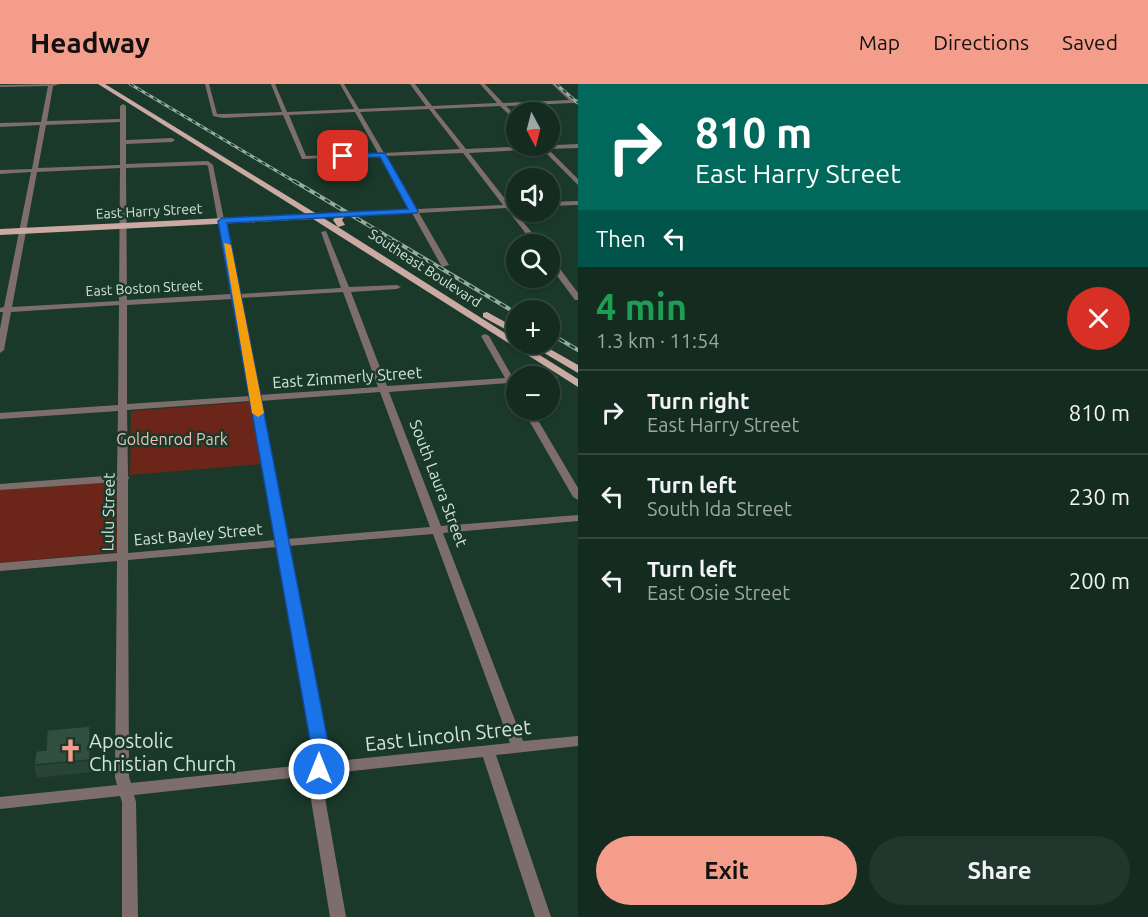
<!DOCTYPE html>
<meta charset="utf-8">
<style>
:root{--surface:#142b20;--page:#21372d;--text:#f1f3f6;--muted:#9da7a5;--line:#33473e;--accent:#f49d8b}
body{margin:0;font-family:Ubuntu,sans-serif;background:var(--page);color:var(--text);height:100vh;display:flex;flex-direction:column;font-size:22px;white-space:nowrap}
*{box-sizing:border-box;margin:0}
p{font-size:20px;color:var(--muted)}
.icon{flex:none;width:33px;height:33px;fill:none;stroke:currentColor;stroke-width:2;stroke-linecap:round;stroke-linejoin:round}
.map{position:relative;flex:1;overflow:hidden}
.details{display:flex;flex-direction:column;background:var(--surface);width:570px}
.details>*{flex:none}
.top-card{background:#00695c;color:#fff;overflow:hidden}
.needle{width:39px;rotate:173deg}
.fabs{position:absolute;left:506px;top:18px;display:grid;gap:12px}
.fabs a{display:grid;place-items:center;width:54px;height:54px;border-radius:50%;background:var(--surface);box-shadow:0 2px 4px #0004,0 0 0 2px var(--line);font-size:30px}
.pin{position:absolute;display:grid;place-items:center;width:51px;height:51px;color:#fff;margin:-26px;border-radius:12px;box-shadow:0 3px 9px #0006}
.me{position:absolute;width:66px;margin:-33px;rotate:0deg;stroke-linejoin:round;filter:drop-shadow(0 0 4px #0008)}
.turn{display:flex;align-items:center;gap:21px;height:126px;padding:0 18px;font-size:27px}
.turn .icon{width:78px;height:78px;stroke-width:2.5}
.turn b{display:block;font-size:42px;line-height:51px}
.then{display:flex;align-items:center;height:57px;padding:0 18px;background:#0003;gap:12px;font-size:22px}
.round{display:grid;place-items:center;flex:none;width:63px;height:63px;border-radius:32px;background:var(--page)}
.overview{display:flex;align-items:center;justify-content:space-between;height:102px;padding:0 18px}
h1{font-size:36px;font-weight:600;line-height:45px;color:#1e9e55}
.primary-button{display:flex;gap:12px;margin-top:auto;padding:12px 18px}
.primary-button a{flex:1;height:69px;border-radius:36px;background:var(--accent);color:#111;font-size:24px;font-weight:600;line-height:69px;text-align:center}
.primary-button a+a{background:var(--page);color:var(--text)}
ul{padding:0;list-style:none}
li{display:flex;align-items:center;gap:18px;height:84px;padding:0 18px;border-top:2px solid var(--line)}
li div{flex:1}
li b{display:block;font-size:22px}
li em{font-style:normal}
header{display:flex;align-items:center;gap:36px;box-sizing:border-box;height:84px;padding:0 30px;background:var(--accent);color:#111}
header strong{font-size:28px}
nav{display:flex;gap:33px;margin-inline-start:auto;font-size:21px}
main{display:flex;flex:1;min-height:0}
.map>svg:first-child{display:block}
</style>
<header>
<strong>Headway</strong>
<nav><a>Map</a><a>Directions</a><a>Saved</a></nav>
</header>
<main>
<div class="map">
<svg width="578" height="833" viewBox="0 0 578 833">
<rect width="100%" height="100%" fill="#1a392a"/>
<g fill="#6b2619">
<polygon points="249,318 251,319 263,380 130,391 131,327"/>
<polygon points="118,398 117,468 0,479 0,406"/>
</g>
<g fill="none" stroke-linecap="round" stroke-linejoin="round">
<g fill="#7e6e6b" fill-rule="evenodd">
<path d="M60,0L53,2L47,37L120,35V22L123,20L126,22V56L172,54L175,56L172,58L126,60V80L208,77L213,81L239,210L341,204L321,148L326,147L349,203L397,201L401,203L397,205L351,208L387,302L505,294L481,252L485,250L489,252L513,294L516,293V309L513,308L508,299L389,308L441,442L578,431V437L443,449L523,657L578,652V662L496,671L551,833H535L483,673L324,690L322,697L346,833H330L308,697L310,692L134,711L136,718L138,833H122V718L120,712L0,725V713L117,701L115,693L117,477L0,487V479L117,469V398L0,406V400L117,391L118,327L0,335V329L118,321L119,221L11,228L4,266L0,269V245L3,228H0V224L4,223L31,88L0,90V86L32,85L40,41L0,43V39L41,38L48,2L0,3V1ZM120,38V81L38,84L46,41ZM206,81L208,82L231,210L127,216L126,84ZM120,84L119,217L12,223L37,88ZM343,208L378,303L259,311L240,214ZM232,215L250,312L127,320V221ZM380,308L430,443L287,455L260,317ZM251,317L276,456L128,469V396L129,394L128,392L127,326ZM433,450L510,659L327,678L329,673L288,462ZM277,463L315,673L313,680L131,699L129,693L128,476Z"/>
<path d="M205,0H209L217,30H223L282,28L271,0H275L287,28L354,25L340,0H344L359,25L426,22L410,0H415L432,22L497,19L480,0H485L503,19L569,16L552,0H557L575,16L578,15V20L573,19L506,22L516,32V37L500,22L434,25L466,65L578,60V64L548,65L578,95V101L542,65L469,69L509,120L515,121V123L512,124L541,160H534L506,124L419,129L449,181L442,183L412,129L325,134L322,132L325,130L410,125L380,72L302,75L283,31L223,34L213,32ZM429,25L460,65L384,69L360,28ZM355,28L378,69L306,72L289,31ZM463,69L503,121L417,125L386,72Z"/>
<polygon points="578,117 578,121 549,122 549,118"/>
<polygon points="549,174 552,174 578,209 578,216 575,216 549,181"/>
<polygon points="549,291 557,292 558,294 557,296 549,297 549,292 546,292"/>
<polygon points="523,326 532,326 578,404 578,416 573,413"/>
</g>
<g fill="#caaaa2" fill-rule="evenodd">
<polygon points="98,0 105,0 338,143 333,136 339,129 345,129 346,131 342,136 345,141 338,143 516,256 516,260 522,260 578,295 578,303 313,135 0,151 0,145 306,130"/>
<polygon points="487,228 516,244 516,251 483,233 483,229"/>
<polygon points="529,260 541,260 578,281 578,289"/>
</g>
<defs>
<g id="rail-far1">
<polyline points="130,0 297,99"/>
<polyline points="556,0 578,19"/>
</g>
<g id="rail">
<polyline points="294,97 516,229"/>
<polyline points="549,249 578,266"/>
</g>
</defs>
<use href="#rail-far1" stroke="#96aca1" stroke-width="3"/>
<use href="#rail" stroke="#96aca1" stroke-width="4"/>
<use href="#rail-far1" stroke="#1a392a" stroke-width="1.5" stroke-dasharray="4.5" stroke-linecap="butt"/>
<use href="#rail" stroke="#1a392a" stroke-width="2" stroke-dasharray="6" stroke-linecap="butt"/>
</g>
<polygon fill="#294436" points="90,642 92,654 92,688 37,694 34,681 46,666"/>
<polygon fill="#22372c" points="90,642 92,654 92,688 90,676"/>
<polygon fill="#304f3f" stroke="#22372c" stroke-width="1.5" points="90,642 90,676 34,681 36,667 46,666 47,646"/>
<polygon fill="#1a73e8" stroke="#114b97" stroke-width="1.5" points="385,69 418,127 417,129 227,139 331,673 325,690 319,692 312,690 309,685 313,673 218,137 222,134 408,125 380,73 343,75 339,72 343,70"/>
<polygon fill="#f59e0b" points="224,159 231,161 264,329 258,333 252,329"/>
<defs>
<symbol id="church-bare" viewBox="-9 -9 18 18"><path d="M-1.2-6h2.4v3.5h3.3v2.4h-3.3V6h-2.4V-.1h-3.3v-2.4h3.3Z" fill="#f49d8b" stroke="#1a392a" stroke-width="2.5" paint-order="stroke"/></symbol>
</defs>
<g fill-rule="evenodd">
<use href="#church-bare" x="54" y="650" width="33" height="33"/>
</g>
<g text-anchor="middle" dominant-baseline="central" stroke-width="5" stroke-linejoin="round" paint-order="stroke">
<g font-size="14" fill="#d2e4da" stroke="#1a392a">
<text transform="translate(149 127) rotate(-3)">East Harry Street</text>
<text transform="translate(425 184) rotate(33)">Southeast Boulevard</text>
<text transform="translate(144 204) rotate(-3)">East Boston Street</text>
</g>
<g font-size="16" fill="#d2e4da" stroke="#1a392a">
<text transform="translate(347 293) rotate(-4)">East Zimmerly Street</text>
<text transform="translate(439 399) rotate(69)">South Laura Street</text>
<text transform="translate(108 428) rotate(-89)">Lulu Street</text>
<text transform="translate(198 450) rotate(-5)">East Bayley Street</text>
</g>
<g font-size="16" fill="#f3c0b5" stroke="#1a392a">
<text x="172" y="355">Goldenrod Park</text>
</g>
<g font-size="20" fill="#d2e4da" stroke="#1a392a">
<text transform="translate(448 651) rotate(-6)">East Lincoln Street</text>
</g>
<g font-size="20" fill="#d2e4da" stroke="#1a392a" text-anchor="start">
<text x="89" y="656">Apostolic<tspan x="89" dy="23">Christian Church</tspan></text>
</g>
</g>
</svg>
<div class="fabs">
<a><svg class="needle" viewBox="-14 -14 28 28"><path d="M0-13l5 13h-10z" fill="#e53935"/><path d="M0 13l5-13h-10z" fill="#9da7a5"/></svg></a>
<a><svg class="icon" aria-label="sound" viewBox="0 0 24 24"><path d="M4 9h4l5-4v14l-5-4H4zM17 9q2 3 0 6"/></svg></a>
<a><svg class="icon" aria-label="search" viewBox="0 0 24 24"><circle cx="10" cy="10" r="6"/><path d="M15 15l6 6"/></svg></a>
<a>+</a>
<a>−</a>
</div>
<div class="pin" style="left:343px;top:72px;background:#d93025"><svg class="icon" aria-label="arrive" viewBox="0 0 24 24"><path d="M6 21V4h12l-3 4 3 4H6"/></svg></div>
<svg class="me" style="left:319px;top:685px" viewBox="-20 -20 40 40"><circle r="17" fill="#1a73e8" stroke="#fff" stroke-width="3"/><path d="M0-11L8 9 0 5-8 9z" fill="#fff"/></svg>
</div>
<section class="details">
<div class="top-card">
<div class="turn"><svg class="icon" aria-label="right" viewBox="0 0 24 24"><path d="M7 20v-9h11M14 6l5 5-5 5"/></svg><div><b>810 m</b>East Harry Street</div></div>
<div class="then">Then<svg class="icon" aria-label="left" viewBox="0 0 24 24"><path d="M17 20v-9H6M10 6l-5 5 5 5"/></svg></div>
</div>
<div class="overview"><div><h1>4 min</h1><p>1.3 km · 11:54</p></div><a class="round" style="background:#d93025;color:#fff"><svg class="icon" aria-label="close" viewBox="0 0 24 24"><path d="M6 6l12 12M18 6L6 18"/></svg></a></div>
<ul>
<li><svg class="icon" aria-label="right" viewBox="0 0 24 24"><path d="M7 20v-9h11M14 6l5 5-5 5"/></svg><div><b>Turn right</b><p>East Harry Street</p></div><em>810 m</em></li>
<li><svg class="icon" aria-label="left" viewBox="0 0 24 24"><path d="M17 20v-9H6M10 6l-5 5 5 5"/></svg><div><b>Turn left</b><p>South Ida Street</p></div><em>230 m</em></li>
<li><svg class="icon" aria-label="left" viewBox="0 0 24 24"><path d="M17 20v-9H6M10 6l-5 5 5 5"/></svg><div><b>Turn left</b><p>East Osie Street</p></div><em>200 m</em></li>
</ul>
<div class="primary-button"><a>Exit</a><a>Share</a></div>
</section>
</main>
